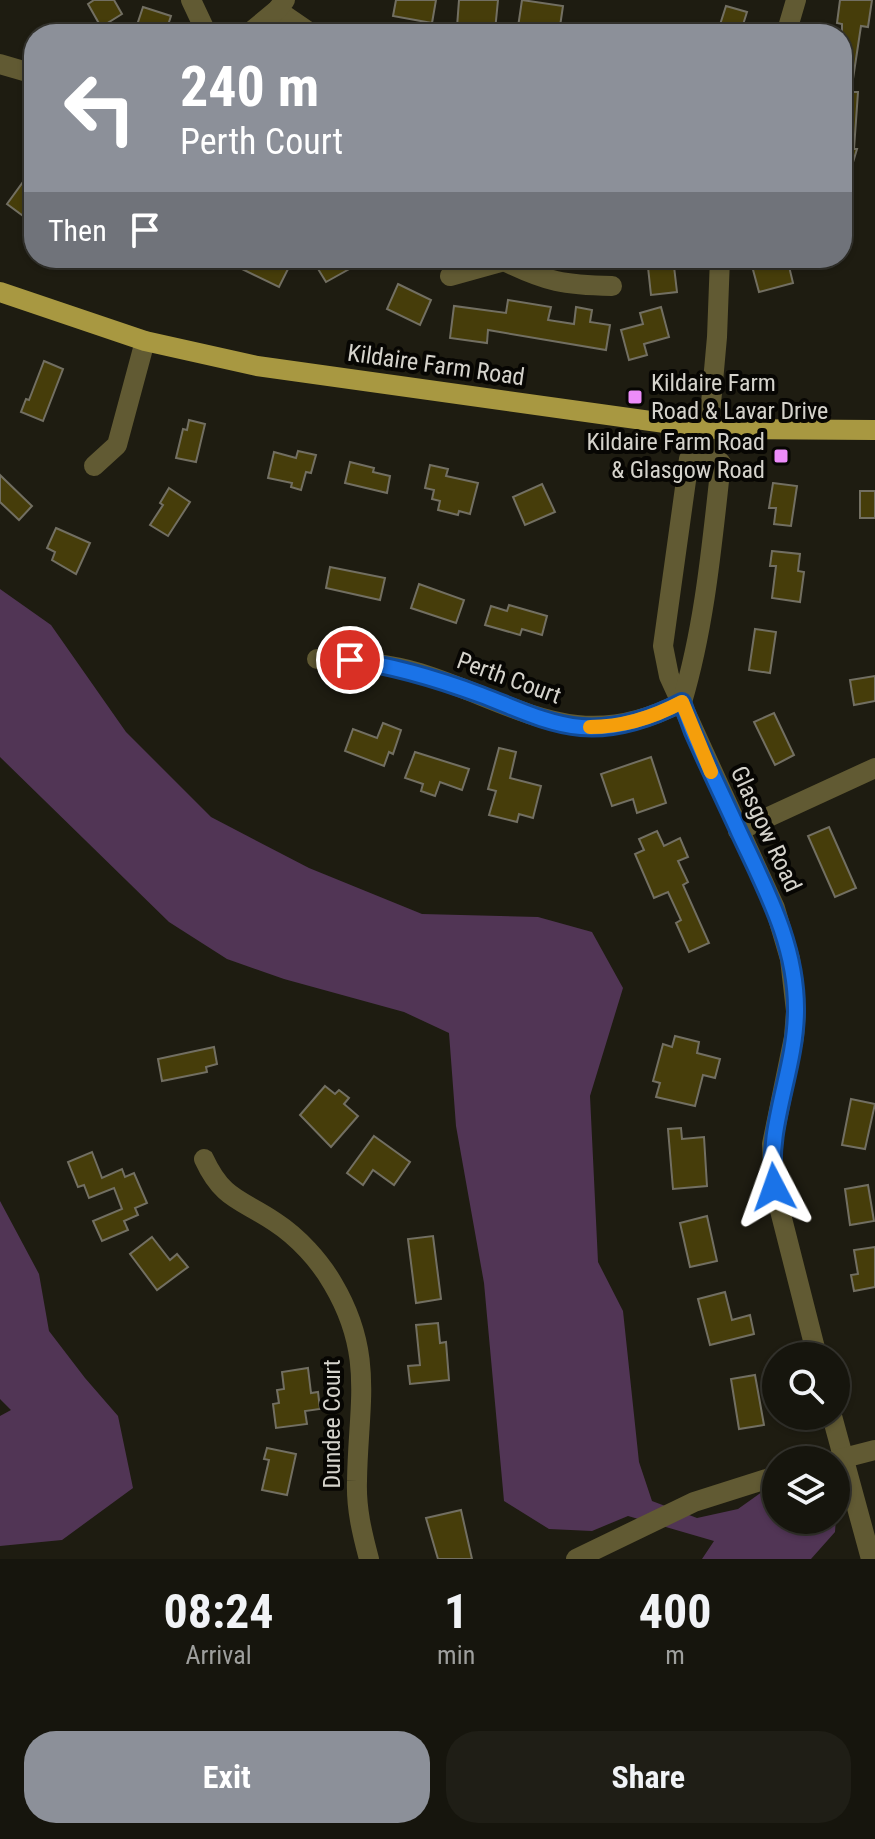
<!DOCTYPE html>
<style>
:root{--surface:#16150d;--page:#1f1e16;--text:#f1f3f6;--muted:#9e9f9d;--line:#35342e;--accent:#8c9099}
body{margin:0;font-family:"Roboto Condensed",sans-serif;background:var(--page);color:var(--text);height:100vh;display:flex;flex-direction:column;font-size:30px;white-space:nowrap}
*{box-sizing:border-box;margin:0}
p{font-size:26px;color:var(--muted)}
.icon{flex:none;width:44px;height:44px;fill:none;stroke:currentColor;stroke-width:2;stroke-linecap:round;stroke-linejoin:round}
.map{position:relative;height:1559px;overflow:hidden}
.sheet{display:flex;flex-direction:column;background:var(--surface);flex:1}
.sheet>*{flex:none}
.hud{position:absolute;left:24px;top:24px;width:828px;height:244px;border-radius:32px;box-shadow:0 2px 6px #0004,0 0 0 2px var(--line);background:#8c9099;color:#fff;overflow:hidden}
.fabs{position:absolute;left:762px;top:1342px;display:grid;gap:16px}
.fabs a{display:grid;place-items:center;width:88px;height:88px;border-radius:50%;background:var(--surface);box-shadow:0 2px 6px #0004,0 0 0 2px var(--line);font-size:40px}
.pin{position:absolute;display:grid;place-items:center;width:68px;height:68px;color:#fff;margin:-34px;border:4px solid #fff;border-radius:50%;box-shadow:0 2px 8px #0007}
.me{position:absolute;width:88px;margin:-44px;rotate:356deg;stroke-linejoin:round;filter:drop-shadow(0 0 6px #0008)}
.turn{display:flex;align-items:center;gap:28px;height:168px;padding:0 24px;font-size:36px}
.turn .icon{width:104px;height:104px;stroke-width:2.5}
.turn b{display:block;font-size:56px;line-height:68px}
.then{display:flex;align-items:center;height:76px;padding:0 24px;background:#0003;gap:16px;font-size:30px}
.eta{display:flex;justify-content:space-evenly;align-items:center;height:136px;text-align:center}
.eta b{font-size:48px;font-weight:700;line-height:56px}
.action{display:flex;gap:16px;margin-top:auto;padding:16px 24px}
.action a{flex:1;height:92px;border-radius:32px;background:var(--accent);color:#fff;font-size:32px;font-weight:700;line-height:92px;text-align:center}
.action a+a{background:var(--page);color:var(--text)}
.map>svg:first-child{display:block}
</style>
<div class="map">
<svg width="875" height="1559" viewBox="0 0 875 1559">
<rect width="100%" height="100%" fill="#1e1c11"/>
<g fill="#513555">
<polygon points="0,589 51,625 126,732 211,817 309,868 422,914 538,917 592,932 623,988 590,1096 598,1262 623,1311 639,1462 652,1501 697,1518 738,1509 776,1482 776,1520 836,1520 836,1500 837,1503 835,1532 811,1559 702,1559 714,1541 628,1516 592,1531 549,1529 504,1501 484,1283 456,1126 449,1033 404,1012 284,979 227,959 169,922 0,757"/>
<polygon points="0,1201 39,1274 49,1331 85,1378 118,1416 133,1488 62,1540 0,1546 0,1416 11,1410 0,1399"/>
</g>
<g fill="#463d0a" stroke="#726f62" stroke-width="2">
<polygon points="94,0 114,0 122,14 101,27 88,4"/>
<polygon points="396,0 436,0 432,23 393,16"/>
<polygon points="459,0 498,0 495,31 457,27"/>
<polygon points="522,0 563,6 559,33 518,27"/>
<polygon points="840,0 872,0 868,27 861,26 851,92 858,92 854,149 857,149 845,189 842,189 842,24 837,23"/>
<polygon points="726,6 747,12 740,34 717,34"/>
<polygon points="143,7 171,16 165,34 134,34"/>
<polygon points="23,182 34,190 34,224 7,204"/>
<polygon points="248,258 270,258 289,267 279,287 242,269"/>
<polygon points="327,258 369,258 326,282 315,264"/>
<polygon points="647,258 673,258 677,292 651,295"/>
<polygon points="759,258 787,258 793,283 759,292 752,266 760,263"/>
<polygon points="398,284 431,300 420,325 387,309"/>
<polygon points="508,300 551,307 548,320 574,324 576,307 592,310 590,322 610,325 606,350 488,330 487,343 450,338 454,306 506,313"/>
<polygon points="661,307 669,337 644,344 647,355 629,360 621,330 643,324 640,313"/>
<polygon points="44,361 63,369 43,421 21,412 26,399 29,400"/>
<polygon points="189,420 205,424 196,462 176,458 183,429 187,430"/>
<polygon points="298,451 316,455 311,473 306,472 301,490 291,487 292,483 268,478 274,452 296,458"/>
<polygon points="350,462 374,468 373,472 390,476 387,493 345,483"/>
<polygon points="430,465 448,469 446,476 478,483 470,514 459,511 458,515 438,510 440,501 432,499 434,490 425,488"/>
<polygon points="0,475 32,506 19,520 0,502"/>
<polygon points="773,483 797,486 791,526 774,524 776,508 769,508"/>
<polygon points="542,484 555,512 525,525 513,497"/>
<polygon points="169,488 190,502 168,536 150,525 163,505 160,503"/>
<rect x="860" y="491" width="15" height="27"/>
<polygon points="56,528 90,543 76,574 52,560 55,552 47,548"/>
<polygon points="772,551 800,554 798,571 804,572 800,602 772,598 776,566 770,566"/>
<polygon points="330,567 385,578 380,600 326,588"/>
<polygon points="419,584 464,600 456,623 411,608"/>
<polygon points="509,605 547,616 542,635 522,629 520,635 485,625 491,606 507,611"/>
<polygon points="755,629 776,632 770,673 749,670"/>
<polygon points="875,676 875,701 854,705 850,680"/>
<polygon points="774,713 794,755 775,765 754,722"/>
<polygon points="383,723 401,730 393,754 389,752 384,766 345,751 353,729 377,738"/>
<polygon points="499,748 516,752 510,778 541,786 533,818 519,814 517,822 489,815 496,791 488,789"/>
<polygon points="415,752 469,769 462,790 440,782 435,796 421,791 423,784 405,778"/>
<polygon points="651,757 666,803 637,813 633,799 612,806 601,774"/>
<polygon points="829,827 856,888 835,897 808,836"/>
<polygon points="657,831 664,846 680,838 688,857 678,861 688,882 683,885 709,943 689,952 676,923 681,920 668,892 654,898 635,854 644,850 639,839"/>
<polygon points="675,1036 699,1042 697,1053 720,1059 715,1078 703,1075 695,1106 656,1097 660,1083 653,1081 663,1044 672,1047"/>
<polygon points="214,1047 217,1064 206,1067 207,1072 162,1081 158,1059"/>
<polygon points="325,1086 335,1094 339,1090 349,1098 344,1104 358,1116 331,1147 300,1115"/>
<polygon points="851,1099 875,1104 865,1149 842,1145"/>
<polygon points="681,1128 682,1139 704,1137 707,1186 673,1189 668,1129"/>
<polygon points="374,1136 410,1162 394,1185 373,1170 363,1185 347,1173"/>
<polygon points="92,1152 102,1178 122,1169 125,1177 134,1173 147,1203 135,1208 138,1215 124,1221 128,1230 102,1241 93,1221 122,1209 114,1188 89,1198 84,1185 78,1187 68,1162"/>
<polygon points="868,1185 874,1221 850,1225 845,1189"/>
<polygon points="707,1216 717,1261 690,1267 680,1223"/>
<polygon points="433,1236 441,1299 416,1303 408,1239"/>
<polygon points="152,1237 170,1260 177,1254 188,1267 157,1290 130,1254"/>
<polygon points="875,1247 875,1287 854,1291 851,1275 858,1274 854,1250"/>
<polygon points="725,1292 732,1320 750,1315 754,1334 710,1345 698,1299"/>
<polygon points="438,1323 440,1343 446,1342 449,1380 410,1384 408,1366 420,1365 416,1325"/>
<polygon points="308,1368 311,1393 318,1392 320,1409 305,1411 307,1424 276,1428 273,1404 279,1403 277,1390 284,1389 282,1372"/>
<polygon points="755,1375 764,1425 739,1429 731,1379"/>
<polygon points="267,1448 296,1454 287,1495 262,1490 269,1460 264,1459"/>
<polygon points="461,1510 472,1559 438,1559 426,1518"/>
</g>
<g fill="none" stroke-linecap="round" stroke-linejoin="round">
<g stroke="#615a33" stroke-width="20">
<polyline points="191,0 207,34"/>
<polyline points="277,10 312,34"/>
<polyline points="248,34 277,10 285,0"/>
<polyline points="786,34 796,0"/>
<polyline points="0,64 34,74"/>
<path d="M504,258V261C547,282 564,285 612,286"/>
<polyline points="450,276 504,261"/>
<polyline points="707,448 689,459 663,646 669,676 775,908 790,959 796,1011 794,1037 772,1144 774,1187 817,1356"/>
<polyline points="94,466 117,445 145,341"/>
<path d="M317,659C352,660 386,663 420,673C518,704 578,757 682,702"/>
<path d="M682,702C705,625 712,543 721,463L707,448L717,337L720,258"/>
<polyline points="738,831 875,768"/>
<path d="M204,1159C223,1200 241,1199 275,1222C298,1237 320,1261 333,1284C375,1355 358,1405 357,1481C356,1508 362,1533 369,1559"/>
<polyline points="832,1416 871,1559"/>
<polyline points="836,1460 875,1450"/>
<polyline points="576,1559 694,1502 776,1476"/>
</g>
<polyline stroke="#a89841" stroke-width="20" points="0,292 145,341 257,366 708,429 875,430"/>
</g>
<g fill="none" stroke-linecap="round" stroke-linejoin="round">
<defs>
<path id="route" d="M350,660C396,666 438,679 481,695C513,707 546,724 581,727C616,730 651,718 682,702L693,732C708,766 724,799 739,832C766,890 797,946 796,1012C795,1073 766,1125 774,1187"/>
</defs>
<use href="#route" stroke="#114b97" stroke-width="20"/>
<use href="#route" stroke="#1a73e8" stroke-width="14"/>
<path stroke="#f59e0b" stroke-width="14" d="M590,727C622,727 654,717 682,702L711,772"/>
</g>
<g fill="#ed8cf9" stroke="#070603" stroke-width="3">
<rect x="627" y="389" width="16" height="16" rx="4"/>
<rect x="773" y="448" width="16" height="16" rx="4"/>
</g>
<g text-anchor="middle" dominant-baseline="central" stroke-width="8" stroke-linejoin="round" paint-order="stroke">
<g font-size="24" fill="#d5d3cc" stroke="#070603">
<text transform="translate(436 365) rotate(8)">Kildaire Farm Road</text>
<text transform="translate(509 678) rotate(20)">Perth Court</text>
<text transform="translate(766 829) rotate(65)">Glasgow Road</text>
<text transform="translate(332 1424) rotate(-90)">Dundee Court</text>
</g>
<g font-size="24" fill="#d5d3cc" stroke="#070603" text-anchor="start">
<text x="651" y="383">Kildaire Farm<tspan x="651" dy="28">Road &amp; Lavar Drive</tspan></text>
<text x="765" y="442" text-anchor="end">Kildaire Farm Road<tspan x="765" dy="28">&amp; Glasgow Road</tspan></text>
</g>
</g>
</svg>
<div class="fabs">
<a><svg class="icon" aria-label="search" viewBox="0 0 24 24"><circle cx="10" cy="10" r="6"/><path d="M15 15l6 6"/></svg></a>
<a><svg class="icon" aria-label="layers" viewBox="0 0 24 24"><path d="M12 4l9 5-9 5-9-5zM3 14l9 5 9-5"/></svg></a>
</div>
<div class="pin" style="left:350px;top:660px;background:#d93025"><svg class="icon" aria-label="arrive" viewBox="0 0 24 24"><path d="M6 21V4h12l-3 4 3 4H6"/></svg></div>
<svg class="me" style="left:774px;top:1187px" viewBox="-20 -20 40 40"><path d="M0-17L14 15 0 8-14 15z" fill="#1a73e8" stroke="#fff" stroke-width="4"/></svg>
<div class="hud">
<div class="turn"><svg class="icon" aria-label="left" viewBox="0 0 24 24"><path d="M17 20v-9H6M10 6l-5 5 5 5"/></svg><div><b>240 m</b>Perth Court</div></div>
<div class="then">Then<svg class="icon" aria-label="arrive" viewBox="0 0 24 24"><path d="M6 21V4h12l-3 4 3 4H6"/></svg></div>
</div>
</div>
<section class="sheet">
<div class="eta">
<div><b>08:24</b><p>Arrival</p></div>
<div><b>1</b><p>min</p></div>
<div><b>400</b><p>m</p></div>
</div>
<div class="action"><a>Exit</a><a>Share</a></div>
</section>
